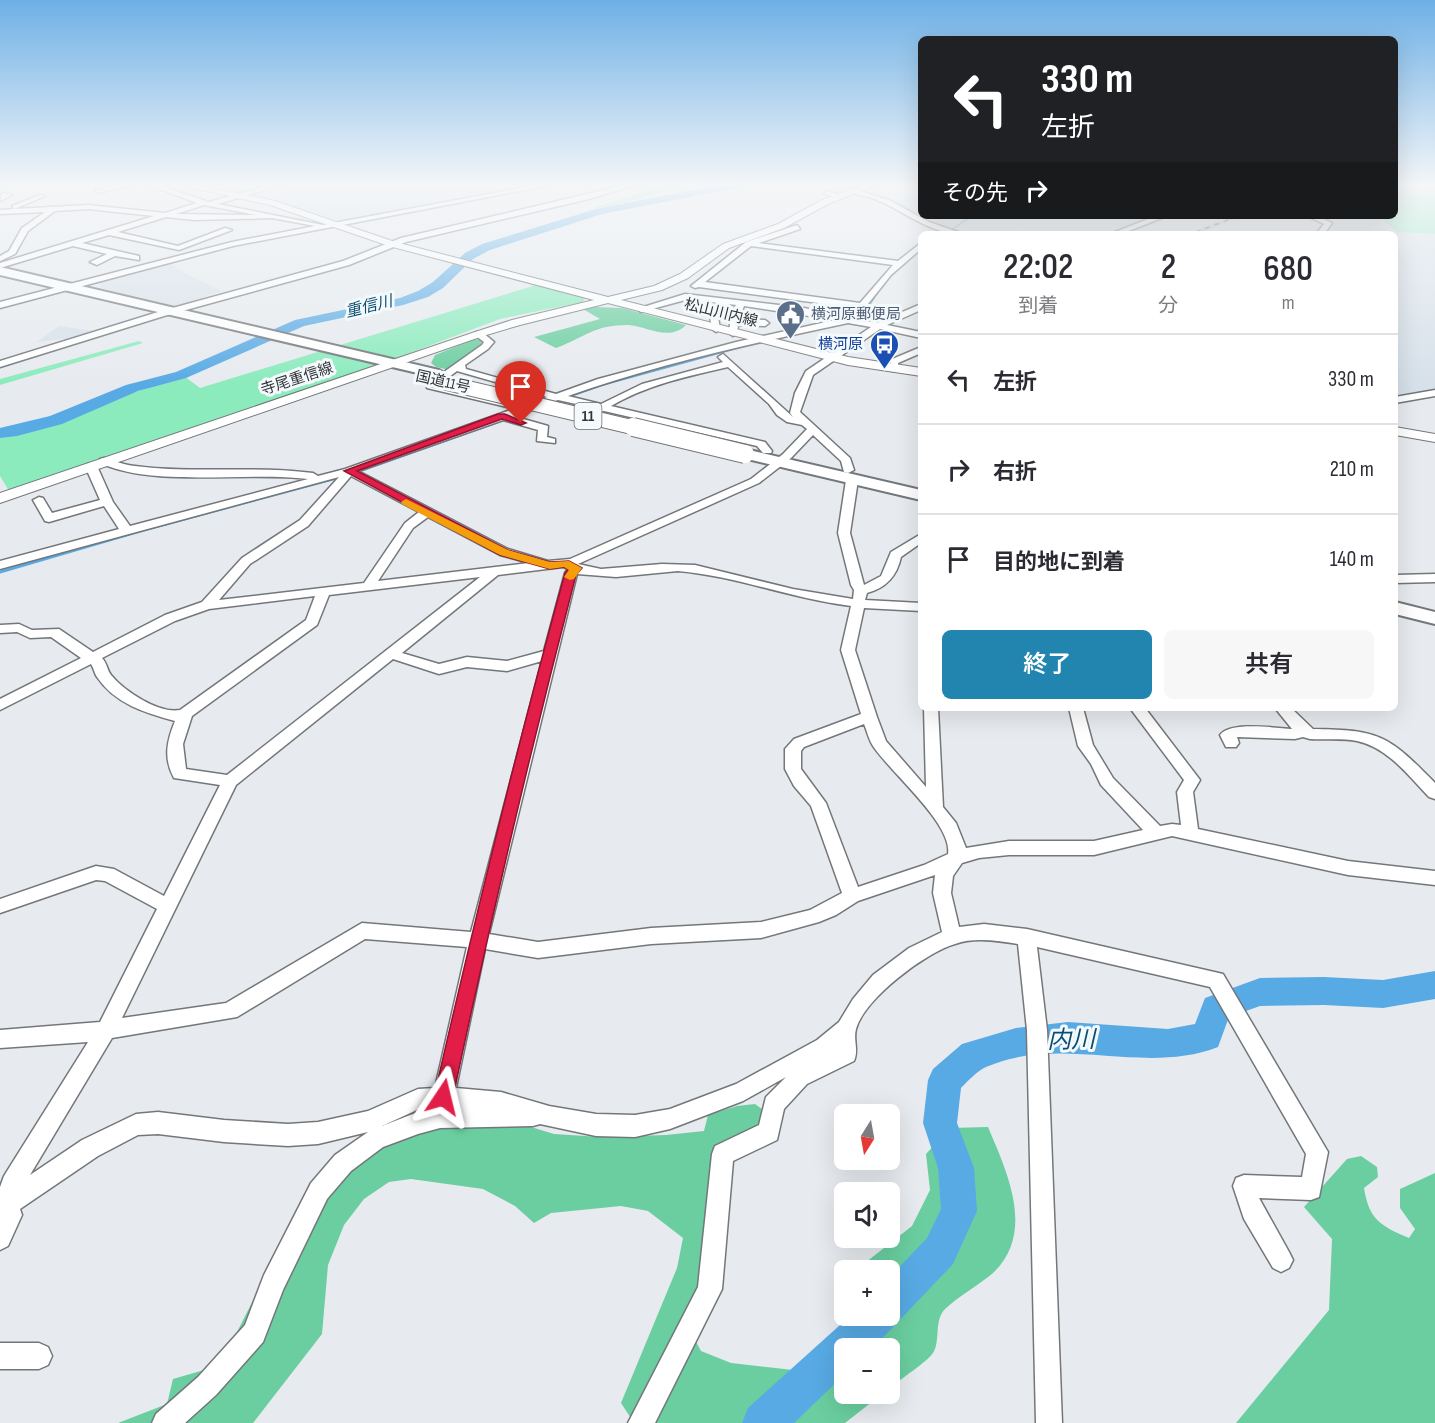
<!DOCTYPE html>
<html lang="ja">
<meta charset="utf-8">
<style>
:root{--surface:#fff;--page:#f7f7f7;--text:#2b2b33;--muted:#7c7c81;--line:#e1e1e2;--accent:#2285af}
body{margin:0;font-family:"Sofia Sans Condensed","Noto Sans JP",sans-serif;background:var(--page);color:var(--text);height:100vh;display:flex;flex-direction:column;font-size:22px;white-space:nowrap}
*{box-sizing:border-box;margin:0}
p{font-size:20px;color:var(--muted)}
.icon{flex:none;width:33px;height:33px;fill:none;stroke:currentColor;stroke-width:2;stroke-linecap:round;stroke-linejoin:round}
.map{position:relative;flex:1;overflow:hidden}
.drawer{position:absolute;left:918px;top:231px;width:480px;height:480px;display:flex;flex-direction:column;background:var(--surface);border-radius:9px;box-shadow:0 6px 24px #0002}
.drawer>*{flex:none}
.hud{position:absolute;left:918px;top:36px;width:480px;height:183px;border-radius:9px;box-shadow:0 6px 24px #0002;background:#202124;color:#fff;overflow:hidden}
.needle{width:39px;rotate:191deg}
.buttons{position:absolute;left:834px;top:1104px;display:grid;gap:12px}
.buttons a{display:grid;place-items:center;width:66px;height:66px;border-radius:9px;background:var(--surface);box-shadow:0 6px 24px #0002;font-size:30px}
.pin{position:absolute;display:grid;place-items:center;width:51px;height:51px;color:#fff;margin:-62px -26px;border-radius:50% 50% 50% 0;rotate:-45deg;box-shadow:0 0 6px #0007}
.pin .icon{rotate:45deg}
.me{position:absolute;width:66px;margin:-33px;rotate:10deg;stroke-linejoin:round;filter:drop-shadow(0 0 4px #0008)}
.turn{display:flex;align-items:center;gap:21px;height:126px;padding:0 24px;font-size:27px}
.turn .icon{width:78px;height:78px;stroke-width:2.5}
.turn b{display:block;font-size:42px;line-height:51px}
.then{display:flex;align-items:center;height:57px;padding:0 24px;background:#0003;gap:12px;font-size:22px}
.eta{display:flex;justify-content:space-evenly;align-items:center;height:102px;text-align:center}
.eta b{font-size:36px;font-weight:600;line-height:42px}
.primary-button{display:flex;gap:12px;margin-top:auto;padding:12px 24px}
.primary-button a{flex:1;height:69px;border-radius:9px;background:var(--accent);color:#fff;font-size:24px;font-weight:600;line-height:69px;text-align:center}
.primary-button a+a{background:var(--page);color:var(--text)}
ul{padding:0;list-style:none}
li{display:flex;align-items:center;gap:18px;height:90px;padding:0 24px;border-top:2px solid var(--line)}
li div{flex:1}
li b{display:block;font-size:22px}
li em{font-style:normal}
.map>svg:first-child{display:block}
</style>
<div class="map">
<svg width="1435" height="1423" viewBox="0 0 1435 1423">
<rect width="100%" height="100%" fill="#e7ebef"/>
<g fill="#d7e1ea">
<polygon points="284,185 540,185 343,221 249,195"/>
<polygon points="1395,185 1435,185 1435,390 1395,395 1395,234 1326,234 1331,221 1315,216 1395,216"/>
<polygon points="921,193 921,216 1160,216 1110,234 969,234 929,222 894,201"/>
<polygon points="171,264 190,276 222,291 203,297 205,300 175,306 101,288 100,282"/>
<polygon points="59,326 101,332 71,341 62,339 37,342"/>
</g>
<g fill="#8bebbd">
<path d="M666,185H682C652,195 622,205 590,209Z"/>
<polygon points="1395,194 1435,195 1435,234 1397,232 1379,216 1395,216"/>
<polygon points="536,285 586,297 583,302 500,319 330,383 9,491 0,476 0,437 184,376 200,388"/>
<polygon points="139,341 143,343 0,385 0,379"/>
</g>
<g fill="#6acea0">
<path d="M595,307L622,308L686,325C669,342 647,326 628,325C593,325 586,337 556,348L534,337L600,319L583,309Z"/>
<polygon points="475,339 481,340 482,345 450,370 436,367 431,363 435,355"/>
<polygon points="755,1104 766,1112 762,1126 717,1151 693,1336 701,1351 731,1363 793,1370 813,1387 827,1385 844,1366 844,1394 882,1394 845,1423 634,1423 621,1403 677,1268 683,1238 648,1211 621,1206 551,1213 534,1223 515,1206 483,1189 411,1179 389,1182 364,1199 344,1225 328,1265 322,1334 253,1423 118,1423 167,1404 173,1379 204,1370 236,1334 310,1188 342,1149 403,1118 479,1111 554,1134 601,1137 666,1135 704,1131 708,1115 737,1106"/>
<path d="M988,1127C1007,1172 1036,1232 993,1273C982,1283 948,1303 942,1313C935,1324 940,1343 933,1353C927,1362 899,1380 890,1388V1348H848L851,1316H890V1270H856L912,1226L930,1190L926,1154L950,1128Z"/>
<path d="M1361,1156L1377,1167L1378,1177L1364,1188C1369,1220 1381,1226 1409,1238L1415,1229L1400,1208V1189L1435,1173V1423H1236L1329,1310L1332,1239L1304,1207L1347,1159Z"/>
</g>
<g fill="none" stroke-linecap="round" stroke-linejoin="round">
<g stroke="#58aae4" stroke-width="1.5">
<polyline points="951,230 972,216"/>
<polyline points="943,234 946,232"/>
<polyline points="877,293 881,286"/>
</g>
<g stroke="#58aae4" stroke-width="2">
<polyline points="852,321 865,311 878,292"/>
<polyline points="551,403 602,385 748,345"/>
<polyline points="479,429 536,409"/>
</g>
<g stroke="#58aae4" stroke-width="3">
<polyline points="356,472 483,427"/>
<polyline points="0,572 140,531 340,477"/>
</g>
<g fill="#58aae4" fill-rule="evenodd">
<polygon points="719,185 741,185 736,188 602,214 490,250 473,259 443,288 428,297 403,305 304,326 186,378 138,391 62,424 17,436 0,438 0,428 50,416 126,385 176,372 295,320 400,298 418,291 433,282 465,253 482,244 596,209"/>
<path d="M1435,971V999L1383,1008L1324,1005L1260,1006L1229,1017L1218,1047C1144,1076 1061,1034 986,1067C977,1071 968,1081 961,1088L957,1123L974,1168L977,1211L953,1264L873,1348H844V1375L794,1423H742L748,1408L850,1316H890V1277L927,1238L941,1209L938,1168L923,1123L928,1080L933,1069L962,1044L1016,1028L1068,1022L1168,1029L1195,1024L1205,998L1260,978L1324,977L1383,980Z"/>
</g>
<defs>
<g id="minor">
<polygon points="119,185 132,185 98,193 95,191"/>
<path d="M149,185H158L209,202L271,185H281L218,204L323,225L537,185H551L233,246L0,308V302L232,242L315,226L272,218L194,220L166,217L118,232L178,246L225,228L232,230L179,250L109,235L82,243L139,256V260L115,256L97,265L90,262L107,254L73,246L0,268V263L154,216L88,209L55,211L28,231L15,254L0,261V256L9,251L22,228L45,212L0,214V210L14,209L12,206L40,195L45,196L14,209L88,205L165,213L197,203ZM204,205L256,215L176,214Z"/>
<polygon points="625,185 635,185 589,199 406,242 349,265 164,316 0,367 0,361 158,312 343,261 401,238"/>
<path d="M853,189L889,200L929,222L964,234C933,234 912,217 886,204C876,198 862,196 851,192Z"/>
<polygon points="826,191 841,195 842,196 839,198 824,194"/>
<polygon points="2,193 12,195 0,201"/>
<polygon points="1156,216 1167,216 1121,234 1110,234"/>
<polygon points="1307,216 1317,216 1332,223 1324,234 1316,234 1324,224"/>
<path d="M797,225L800,229L759,243L898,261L921,243V249L891,275L856,319L877,323L921,304V310L887,325L921,332V338L880,329L813,375L800,412L850,458L854,470L848,473L844,472L841,461L813,435L791,458L759,483L578,564L601,569L662,564L695,565L793,589L853,599L854,590L851,585L838,533L846,480L852,477L856,478L858,480L850,533L864,585L881,576L891,552L921,534V543L901,557C897,576 886,588 867,593L865,600L921,603V611L864,608L855,650L877,717L886,741L926,787L924,708H938L943,807L956,823L966,848L1009,841H1094L1143,830L1101,785L1091,764L1078,746L1069,708H1083L1093,745L1113,778L1160,826L1172,824L1181,825L1177,792L1184,780L1130,708H1145L1200,780L1193,792L1198,829L1348,861L1435,871V885L1348,875L1172,836L1094,855H1009L979,858L962,863L953,876L951,893L959,927L984,924L1027,929L1223,974L1328,1152L1319,1197L1311,1200L1259,1198L1289,1252L1293,1260L1289,1268L1281,1272L1273,1268L1244,1219L1233,1186L1236,1178L1244,1175L1302,1177L1306,1154L1210,987L1037,947L1047,1030L1062,1423H1036L1027,1030L1018,944C998,941 975,937 955,944C926,952 864,999 856,1029C853,1040 859,1050 854,1061L807,1084L784,1109L777,1140L733,1161L722,1289L655,1423H628L698,1287L712,1154L715,1146L759,1125L766,1097L786,1077L743,1101L670,1129L635,1137L596,1136L540,1124L533,1126L440,1128L418,1134L383,1147L351,1171L327,1199L283,1290L263,1342L216,1395L185,1423H152L156,1414L198,1377L245,1325L264,1275L311,1183L335,1155L368,1132L318,1144L288,1146L224,1142L158,1134L138,1135L98,1156L20,1209L22,1215L8,1246L0,1250V1187L4,1176L88,1042L0,1048V1030L100,1022L157,909L105,881L96,880L0,913V899L96,866L114,869L164,896L220,785L174,778C163,758 167,741 175,721C146,713 115,704 97,677C94,673 94,668 91,664L0,710V699L81,658L51,637L30,638L17,632L0,633V625L19,624L32,630L59,629L93,652L165,615L202,602L242,558L300,520L339,477L0,569V561L119,529L104,506L49,522L45,521L33,500L39,497L43,498L52,513L100,500L85,466L87,464H95L97,466L113,502L130,526L308,479C246,471 154,488 100,463V459L104,458C115,461 124,465 135,466C194,474 254,465 313,473L318,476L345,469L547,397L457,371L438,385L512,404L507,407L427,388V384L482,345L484,342L476,336V332H482L494,342L488,349L465,365L466,369L556,394L598,379L736,342L835,320L744,306L739,319L765,320L769,323L765,326L738,325L737,333L733,336L729,333L731,314L736,305L729,304L718,317L720,329L716,332L712,329L710,317L721,303L685,300L641,312L637,309L685,294L804,308L849,317L856,308L699,287L695,288L691,286L746,242ZM751,246L893,265L860,303L705,282ZM848,323L871,327L806,371L795,393L790,413L793,417L723,354L718,357L723,362L642,384L601,404L568,396C659,364 754,343 848,323ZM728,367L769,404L777,415L787,422L802,425L807,429L783,454L751,479L570,559L548,561L508,549L358,471L503,420L538,430L537,441L555,443V439L547,437L548,426L513,416L558,400L594,408L599,412L604,411L757,446L763,453H771L772,451L765,442L611,406C647,385 688,376 728,367ZM351,476L419,512L405,523L364,583L219,600L250,564L308,526ZM428,517L500,555L529,563L378,581L413,528ZM563,567L568,569L565,573L544,651L507,661L467,657L439,664L402,653L498,575ZM678,571C737,576 792,599 851,606L841,650L861,714L794,739L785,749V769L794,786L811,806L842,893L810,910L761,922L651,928L538,942L489,934L577,574L616,577ZM480,577L227,775L186,769L183,744L192,716L317,625L329,595ZM315,596L306,620L180,710C159,714 124,691 111,675C107,670 107,663 102,658L175,621L209,609ZM393,659L439,674L467,667L507,671L542,661L471,932L362,923L226,1003L122,1018L236,785ZM864,724C867,731 869,740 873,746C890,772 953,824 948,854L924,865L858,887L826,803L801,769V751L804,747ZM935,875L933,893L942,932L909,948L873,975L853,999L839,1022L817,1040L736,1084L670,1109L635,1115L596,1114L549,1106L501,1092L456,1088L485,949L538,958L651,944L761,938L819,922L836,915L858,901ZM365,939L467,947L435,1088L418,1089L368,1111L318,1122L288,1124L224,1120L158,1112L136,1114L82,1140L30,1175L112,1038L237,1017ZM443,1107H446L418,1112L382,1126L419,1109Z"/>
<polygon points="921,347 921,353 898,363 898,371 892,371 890,360"/>
<polygon points="1435,390 1435,396 1395,403 1395,397"/>
<polygon points="1435,574 1435,582 1395,583 1395,575"/>
<path d="M1275,708H1291L1313,729C1380,730 1388,735 1435,783V799L1429,797C1408,775 1388,748 1357,741C1342,738 1325,740 1310,739L1303,737L1295,739L1237,737L1239,743L1236,747H1226L1220,735C1230,721 1275,728 1292,729Z"/>
<polygon points="0,1343 39,1343 48,1347 52,1356 48,1365 39,1369 0,1369"/>
</g>
<g id="major">
<polygon points="180,185 197,185 275,201 395,242 608,297 654,286 680,274 723,244 778,224 822,200 864,185 876,185 828,204 784,228 729,248 688,278 662,290 621,300 848,357 921,368 921,376 848,365 608,303 520,325 483,336 0,503 0,493 475,332 512,320 594,300 389,246 270,205"/>
<polygon points="1395,427 1435,434 1435,442 1395,435"/>
</g>
<g id="highway">
<polygon points="0,267 439,370 446,374 439,378 0,275"/>
<polygon points="745,449 921,490 921,500 739,457 737,454"/>
<polygon points="1395,602 1435,612 1435,624 1395,614"/>
</g>
</defs>
<use href="#minor" stroke="#73777a" stroke-width="3"/>
<use href="#major" stroke="#73777a" stroke-width="2"/>
<use href="#highway" stroke="#73777a" stroke-width="4"/>
<use href="#minor" fill="#fff" fill-rule="evenodd"/>
<use href="#major" fill="#fff" fill-rule="evenodd"/>
<use href="#highway" fill="#fff" fill-rule="evenodd"/>
<defs>
<polyline id="rail" points="1191,234 1238,216"/>
</defs>
<use href="#rail" stroke="#747779" stroke-width="2"/>
<use href="#rail" stroke="#f4f9fc" stroke-width="1.5" stroke-dasharray="5" stroke-linecap="butt"/>
<defs>
<polyline id="highway-bridge-far1" points="430,379 640,429"/>
<polyline id="highway-bridge" points="633,427 745,454"/>
</defs>
<use href="#highway-bridge-far1" stroke="#73777a" stroke-width="16" stroke-linecap="butt"/>
<use href="#highway-bridge" stroke="#73777a" stroke-width="20" stroke-linecap="butt"/>
<use href="#highway-bridge-far1" stroke="#fff" stroke-width="14"/>
<use href="#highway-bridge" stroke="#fff" stroke-width="18"/>
</g>
<linearGradient id="sky" x2="0" y2="1"><stop stop-color="#6eb0e6"/><stop offset="0.48" stop-color="#f4f6f8"/><stop offset="1" stop-color="#f4f6f8" stop-opacity="0"/></linearGradient>
<rect width="1435" height="384" fill="url(#sky)"/>
<path fill="#e11d48" stroke="#92132f" stroke-width="1.5" d="M498,414H505L526,423L521,425L502,419L357,471L508,550L550,562L569,561L582,568L576,575C531,748 490,922 453,1097L450,1104L443,1106L437,1104L434,1097C474,922 517,747 565,573L568,569L564,567L550,569L500,555L344,471Z"/>
<polygon fill="#f59e0b" points="406,499 508,550 550,562 569,561 582,568 574,579 570,580 564,577 569,570 564,567 550,569 500,555 402,504 401,502"/>
<defs>
<symbol id="civic-pin" viewBox="-11 -11 22 30"><path d="M0 17L-7.5 6A9.5 9.5 0 1 1 7.5 6Z" fill="#5c6f8a" stroke="#f4f9fc"/><path d="M-.6-6.5H3V-4.5H.6V-3L4-1V1h2V6H-6V1h2V-1L-.6-3ZM-1.2 2.5V6h2.4V2.5Z" fill="#fff"/></symbol>
<symbol id="bus-pin" viewBox="-11 -11 22 30"><path d="M0 17L-7.5 6A9.5 9.5 0 1 1 7.5 6Z" fill="#1a4fb4" stroke="#f4f9fc"/><path d="M-5-6H5V4H4V6H2V4H-2V6H-4V4H-5ZM-3.5-4V0h7V-4ZM-3.5 1.2v1.5H-2V1.2ZM2 1.2v1.5H3.5V1.2Z" fill="#fff"/></symbol>
</defs>
<g fill-rule="evenodd">
<use href="#civic-pin" x="774" y="298" width="33" height="45"/>
<use href="#bus-pin" x="868" y="328" width="33" height="45"/>
</g>
<g text-anchor="middle" dominant-baseline="central" stroke-width="6" stroke-linejoin="round" paint-order="stroke">
<g font-size="15" fill="#323436" stroke="#f4f9fc">
<text transform="translate(721 313) rotate(14)">松山川内線</text>
<text transform="translate(297 379) rotate(-18)">寺尾重信線</text>
<text transform="translate(443 382) rotate(13)">国道11号</text>
</g>
<g font-size="15" fill="#4e5e75" stroke="#f4f9fc" text-anchor="start">
<text x="811" y="314">横河原郵便局</text>
</g>
<g font-size="15" fill="#164399" stroke="#f4f9fc" text-anchor="end">
<text x="863" y="344">横河原</text>
</g>
<g font-size="16" font-style="italic" fill="#0b4c72" stroke="#f4f9fc">
<text transform="translate(369 307) rotate(-14)">重信川</text>
</g>
<rect fill="#f4f9fc" stroke="#6c6f71" stroke-width="1.5" x="574.5" y="403" width="27" height="26" rx="4.5"/>
<g font-size="16" font-weight="bold" fill="#323436">
<text x="588" y="416">11</text>
</g>
<g font-size="24" font-style="italic" fill="#0b4c72" stroke="#f4f9fc">
<text transform="translate(1071 1040) rotate(-1)">内川</text>
</g>
</g>
</svg>
<div class="buttons">
<a><svg class="needle" viewBox="-14 -14 28 28"><path d="M0-13l5 13h-10z" fill="#e53935"/><path d="M0 13l5-13h-10z" fill="#7c7c81"/></svg></a>
<a><svg class="icon" aria-label="sound" viewBox="0 0 24 24"><path d="M4 9h4l5-4v14l-5-4H4zM17 9q2 3 0 6"/></svg></a>
<a>+</a>
<a>−</a>
</div>
<div class="pin" style="left:521px;top:423px;background:#d93025"><svg class="icon" aria-label="arrive" viewBox="0 0 24 24"><path d="M6 21V4h12l-3 4 3 4H6"/></svg></div>
<svg class="me" style="left:443px;top:1097px" viewBox="-20 -20 40 40"><path d="M0-17L14 15 0 8-14 15z" fill="#e11d48" stroke="#fff" stroke-width="4"/></svg>
<div class="hud">
<div class="turn"><svg class="icon" aria-label="left" viewBox="0 0 24 24"><path d="M17 20v-9H6M10 6l-5 5 5 5"/></svg><div><b>330 m</b>左折</div></div>
<div class="then">その先<svg class="icon" aria-label="right" viewBox="0 0 24 24"><path d="M7 20v-9h11M14 6l5 5-5 5"/></svg></div>
</div>
<section class="drawer">
<div class="eta">
<div><b>22:02</b><p>到着</p></div>
<div><b>2</b><p>分</p></div>
<div><b>680</b><p>m</p></div>
</div>
<ul>
<li><svg class="icon" aria-label="left" viewBox="0 0 24 24"><path d="M17 20v-9H6M10 6l-5 5 5 5"/></svg><div><b>左折</b></div><em>330 m</em></li>
<li><svg class="icon" aria-label="right" viewBox="0 0 24 24"><path d="M7 20v-9h11M14 6l5 5-5 5"/></svg><div><b>右折</b></div><em>210 m</em></li>
<li><svg class="icon" aria-label="arrive" viewBox="0 0 24 24"><path d="M6 21V4h12l-3 4 3 4H6"/></svg><div><b>目的地に到着</b></div><em>140 m</em></li>
</ul>
<div class="primary-button"><a>終了</a><a>共有</a></div>
</section>
</div>
